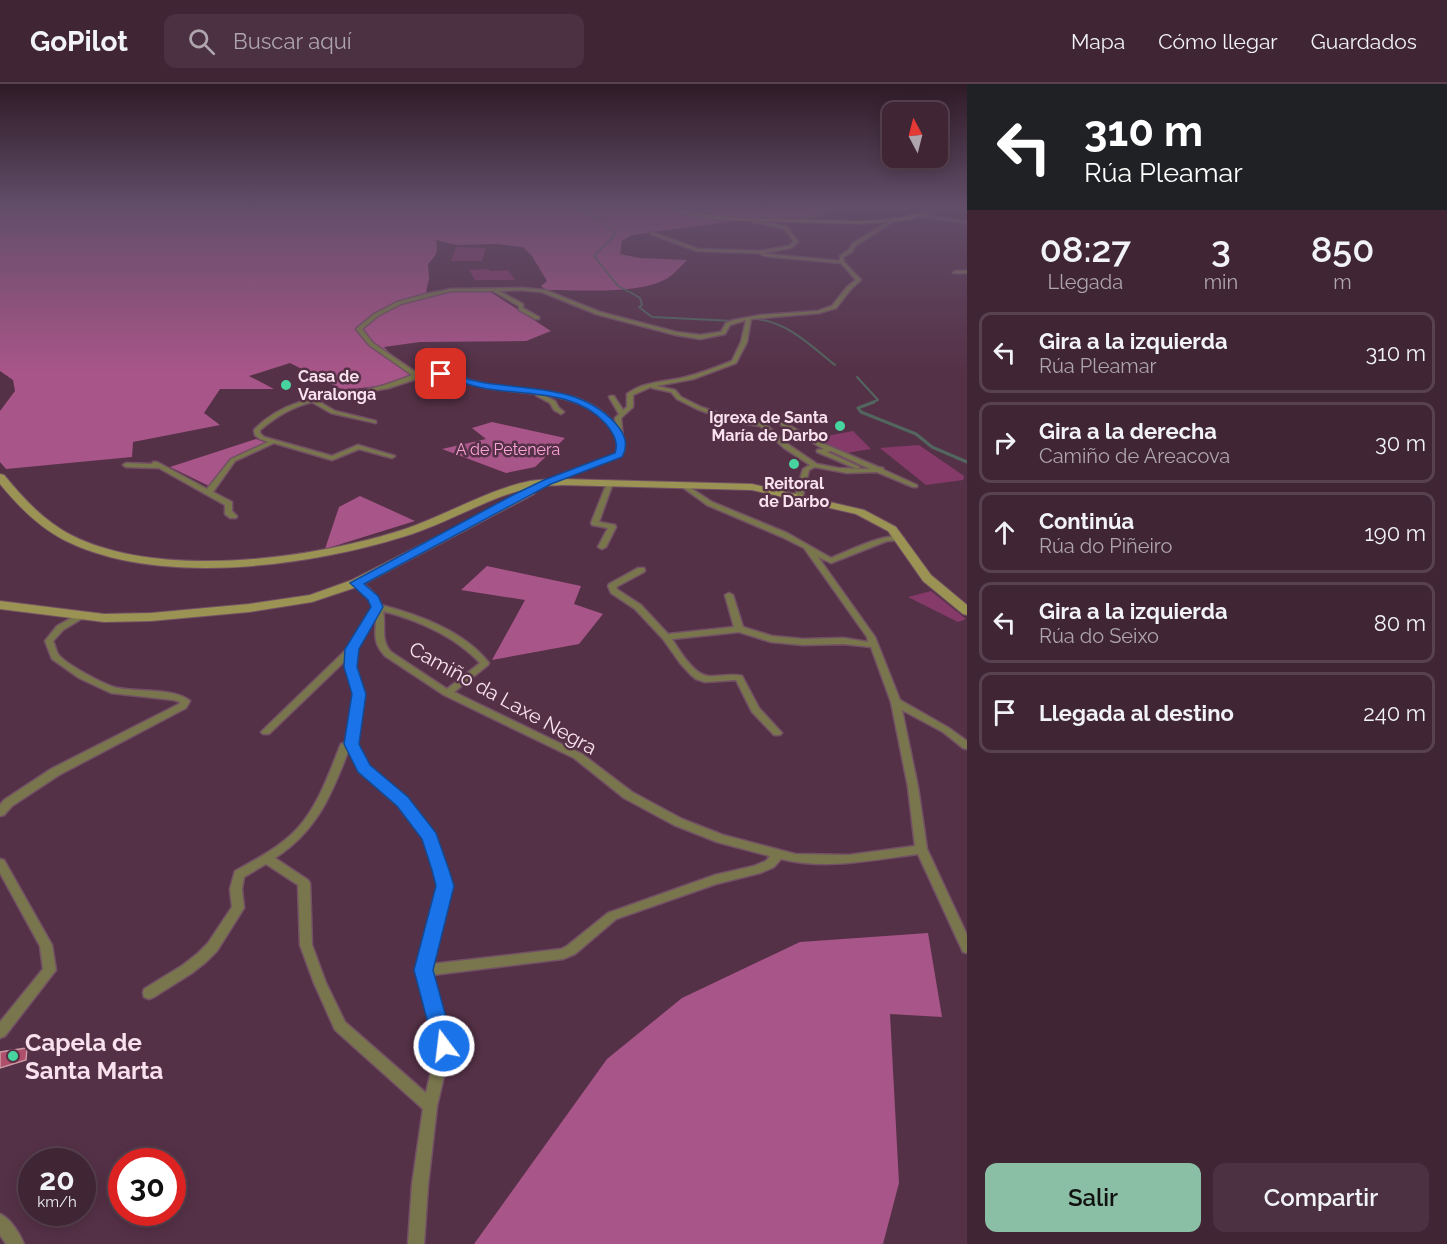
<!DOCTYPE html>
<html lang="es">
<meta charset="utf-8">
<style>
:root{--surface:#402535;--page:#4b3141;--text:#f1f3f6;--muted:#aea5ad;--line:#594250;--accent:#8abfa5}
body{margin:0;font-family:Raleway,sans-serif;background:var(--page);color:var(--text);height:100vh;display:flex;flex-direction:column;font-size:22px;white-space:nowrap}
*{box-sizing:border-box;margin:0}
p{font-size:20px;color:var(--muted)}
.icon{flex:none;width:33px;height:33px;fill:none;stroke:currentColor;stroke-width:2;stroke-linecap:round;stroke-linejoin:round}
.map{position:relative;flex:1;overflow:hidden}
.drawer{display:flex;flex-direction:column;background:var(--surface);width:480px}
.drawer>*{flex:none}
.top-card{background:#202124;color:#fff;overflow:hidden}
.needle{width:39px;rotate:353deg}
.fabs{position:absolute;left:882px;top:18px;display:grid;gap:12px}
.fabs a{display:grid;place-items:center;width:66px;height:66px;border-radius:12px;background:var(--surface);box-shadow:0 3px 15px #0003,0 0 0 2px var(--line);font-size:30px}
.speed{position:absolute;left:18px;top:1064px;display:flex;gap:12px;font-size:30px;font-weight:700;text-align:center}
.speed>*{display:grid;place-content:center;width:78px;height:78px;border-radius:50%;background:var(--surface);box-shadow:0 3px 15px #0003,0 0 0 2px var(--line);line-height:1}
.speed small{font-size:15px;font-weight:400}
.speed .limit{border:9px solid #d22;background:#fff;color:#111}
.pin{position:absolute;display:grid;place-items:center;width:51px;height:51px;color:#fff;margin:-26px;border-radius:12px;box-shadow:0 3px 9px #0006}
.me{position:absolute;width:66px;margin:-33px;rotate:345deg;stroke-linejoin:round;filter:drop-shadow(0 0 4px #0008)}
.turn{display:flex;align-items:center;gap:21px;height:126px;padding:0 18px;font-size:27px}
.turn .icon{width:78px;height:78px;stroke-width:2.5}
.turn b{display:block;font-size:42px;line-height:51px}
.eta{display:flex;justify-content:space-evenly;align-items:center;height:102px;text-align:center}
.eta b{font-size:36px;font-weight:600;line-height:42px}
.button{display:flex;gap:12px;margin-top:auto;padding:12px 18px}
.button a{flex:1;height:69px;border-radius:12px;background:var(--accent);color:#111;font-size:24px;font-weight:600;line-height:69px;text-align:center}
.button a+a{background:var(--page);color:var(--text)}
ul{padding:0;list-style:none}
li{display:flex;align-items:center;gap:18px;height:81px;margin:0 12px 9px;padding:0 6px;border:3px solid var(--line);border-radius:12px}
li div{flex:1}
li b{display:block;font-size:22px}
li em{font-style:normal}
header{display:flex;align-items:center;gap:36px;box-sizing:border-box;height:84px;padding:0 30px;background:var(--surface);border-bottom:2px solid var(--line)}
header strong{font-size:28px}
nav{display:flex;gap:33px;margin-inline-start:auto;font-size:21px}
.search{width:420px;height:54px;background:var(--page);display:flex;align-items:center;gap:15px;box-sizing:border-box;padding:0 21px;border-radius:12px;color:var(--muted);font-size:22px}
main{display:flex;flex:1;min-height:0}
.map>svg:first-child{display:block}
</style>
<header>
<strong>GoPilot</strong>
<div class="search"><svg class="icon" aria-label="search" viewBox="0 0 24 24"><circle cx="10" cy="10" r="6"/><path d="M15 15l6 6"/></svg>Buscar aquí</div>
<nav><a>Mapa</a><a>Cómo llegar</a><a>Guardados</a></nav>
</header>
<main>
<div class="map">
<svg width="967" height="1160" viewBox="0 0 967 1160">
<rect width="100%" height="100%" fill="#553147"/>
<g fill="#863a6a">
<polygon points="456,163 486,164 482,177 451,177"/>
<polygon points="488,185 490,187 508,186 515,196 475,196 469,186"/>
<polygon points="853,347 871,365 846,369 816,354"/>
<polygon points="919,361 964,392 963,396 926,401 880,364"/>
<polygon points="931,507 966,535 958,538 908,513"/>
</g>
<g fill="#a85589">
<path d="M0,124L726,125L832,124L797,136L749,135L632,151L622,157L620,170L640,174L687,176C679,184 672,193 662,197C635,210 577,206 546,206L541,202L547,197L532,172L523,163L495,160L457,161L436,156C439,167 436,172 428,180L429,195L426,208L489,207L551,247L526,257L420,258L384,263L411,291L387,301L343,306L290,279L249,292L274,305H220L204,329L220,341L133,358L132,373L6,385L0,378V327L15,307L13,296L0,287Z"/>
<polygon points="492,338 565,354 535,383 506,389 442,365 486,355 472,344"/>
<polygon points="256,355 267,359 230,375 209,402 170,383"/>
<polygon points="360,412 415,437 325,465 339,423"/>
<polygon points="487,482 581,502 574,520 603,530 579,560 492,576 525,516 461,506"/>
<polygon points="928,849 942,933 890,930 899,1099 883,1160 474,1160 607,975 682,914 800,858"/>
</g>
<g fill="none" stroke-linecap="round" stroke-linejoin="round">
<polyline stroke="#52665f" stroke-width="1.5" points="574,124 591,130 614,148 614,152 594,172 618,202 633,210"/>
<g stroke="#52665f" stroke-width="2">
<polyline points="630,208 640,214 642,221 639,223 652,233 734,237"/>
<path d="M757,235C789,239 811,262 835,281"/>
<polyline points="857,293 878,316 870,319"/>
</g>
<polyline stroke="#52665f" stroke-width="3" points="874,318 858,324 861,328 916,350 932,363 967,378"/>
</g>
<polygon fill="#ae4f6b" stroke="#ca99a4" stroke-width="1.5" points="27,964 26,976 0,984 0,968"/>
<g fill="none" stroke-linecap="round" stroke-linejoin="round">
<defs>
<g id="street">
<polygon points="830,124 836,124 801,138 798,137"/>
<polygon points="917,130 967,137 967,139 916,132"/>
<path d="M894,134L897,135L855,162L852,168L843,173L844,178L861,196L851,205L836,224L819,229L751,235L747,258L736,279L693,295L656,302L675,306L681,313L701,323L736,335L764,339L789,361L817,380L838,384L870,385L831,367L827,368L860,383L859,384H855L817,368V366L824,365L781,341V339H785L817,357L878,383L883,384L884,386L917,401V403H913L877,388L847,389L815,383L809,386L803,412L799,414L795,412L803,385L810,381L784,364L760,342L733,338L697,325L677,315L671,308L652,304L651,303L633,311V323L621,334L624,366L621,372L547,400L544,398L545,397L616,370C620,359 616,351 610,343C594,321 567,314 541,310L555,317L559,324L564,328L561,330L554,326L550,319L537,312L536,311L538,310L486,304L443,292L428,291L389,304L318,317L335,327L376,337V339L331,329L312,318C291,323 276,333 260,346V349L264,353L332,372L358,361L395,372L392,374L359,365L332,376L274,359L235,377L213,408L232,418V427L237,432L236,434H230L225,430V421L159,384L126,383L123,381L126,379L152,380L153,378H157L207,405L231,375L268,358L260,355L255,351L254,346C286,312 331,312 373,304C387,301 399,296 412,291L369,261L356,245L374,230L397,218L426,210L451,205L521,204L545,206L600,228L676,248L700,251L721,248L726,239L734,236L761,231L818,227L832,222L847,203L856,196L841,179L764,172L759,169L697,167L651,150V148L698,165L760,167L789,162L794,158L785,145L752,138L753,136L787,143L798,158L791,164L763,169L765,170L840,177V172L849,166L852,160ZM521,206L542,208L596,230L676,251L700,255L725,250L730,241L746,236L741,258L732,277C717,283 702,289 686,293C667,298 644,297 627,310V323L623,326L614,312H610L609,313L619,330L615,334L616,342C586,302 529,308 486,300C462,296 442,283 417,289L373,259L362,245L378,232L401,220L451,207H493L519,222V226L535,235H539V233L523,224V220L499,207Z"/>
<polygon points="955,187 967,187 967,189 953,189"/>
<polygon points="610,397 613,399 599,438 615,441 616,443 606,463 602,465 598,463 608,444 592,441 591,439 607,399"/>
<path d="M683,399L712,418L787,449L831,474C847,468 889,446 904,454L900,456L887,457L831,479L818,473L875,553L900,616L949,644L967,657V665L963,664L943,648L902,626L918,703L927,765L967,851V869L963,868L918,770C873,776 825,786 781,775L774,783L760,789L716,800L616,835L575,870L563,875L432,891L451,962L437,1022L428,1101L424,1160H408L412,1101L423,1025L335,946L314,899L300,861L298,801L266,780L244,793L242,805L244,824L217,867L206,878L192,889L154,913L149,915L144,913L143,909L144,905L183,881L197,870L208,859L232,823L230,805L235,787C257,775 280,763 297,745C318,722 329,690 340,662L341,660L347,658L354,610L346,583L347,575L269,650H263L261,648L349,563L373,523L370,515L353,501L352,499L353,497C365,497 377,511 381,521C419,531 464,547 489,579L488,581L454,608L582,670L632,708L682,735L723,751L795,770L849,771L915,762L908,703L891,618L871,563L844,560L803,561L771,558L739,548L672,555C679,566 694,591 708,592C720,593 730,589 742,592L759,624L782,649L780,651H774L752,628L736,596L705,598L696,595L691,591L680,579L663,555L635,525L611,509L608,502L609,500L638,484H644L645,486L644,488L616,503L618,506L641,521L668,550L734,543L725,511L729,509L733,511L743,543L772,552L803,555L844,554L868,558L867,553L804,464L782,453L707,421L681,402L680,401ZM383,527C417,536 455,552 480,579L447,605L391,568C380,556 386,542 383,527ZM376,533C376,550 372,558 385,572L444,611L574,674L624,714L674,741L717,758L770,772L766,777L754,782L715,791L608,829L567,862L561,865L432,880L451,803L436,753L407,714L367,683L357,660L364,610L356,583V565ZM349,665L359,688L399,720L425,754L439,803L418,886L437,962L426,1009L345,938L326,899L312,861L310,799L308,796L275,774C317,747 332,710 349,665Z"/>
<path d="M80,529L83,530L84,532L83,534L63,546L53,557C55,561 56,567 58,570C65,580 106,602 118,604C138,608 175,604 190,617L186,624L59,691L12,722L4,731L0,732V721L4,716L51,685L179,620L180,618L174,616L111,609L79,594L52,575L45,557L57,542Z"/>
<polygon points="0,775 4,776 52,861 56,886 5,952 0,954 0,938 43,885 40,862 0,789"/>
<path d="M0,1130C10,1134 20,1150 24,1160H6L0,1151Z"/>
</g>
<g id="secondary">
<polygon points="665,124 739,134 860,137 893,135 944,124 909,136 860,140 721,136 685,130"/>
<path d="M0,390L4,391C23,414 44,437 71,451C160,496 311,475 402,446C445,432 486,406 530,397C540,395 552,396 562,395L752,400L864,426L896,443L931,491L967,521V531L963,530L923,497L888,447L856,430L752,406L562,401C552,402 540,401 530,404C492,412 451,437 412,450C314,482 159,504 64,456C39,443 18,422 0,400Z"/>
<polygon points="530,405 535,408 534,410 360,502 312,518 249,528 151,537 104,538 0,525 0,517 104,530 151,529 249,520 310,511 352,496"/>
</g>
</defs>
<use href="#street" stroke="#735165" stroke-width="3"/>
<use href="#secondary" stroke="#735165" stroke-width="2"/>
<use href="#street" fill="#79764e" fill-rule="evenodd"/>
<use href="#secondary" fill="#9a9353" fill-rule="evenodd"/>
</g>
<linearGradient id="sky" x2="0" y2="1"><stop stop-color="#2f1b27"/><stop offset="0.43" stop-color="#624e69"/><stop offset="1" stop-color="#624e69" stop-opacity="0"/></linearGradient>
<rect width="967" height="287" fill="url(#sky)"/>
<path fill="#1a73e8" stroke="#114b97" stroke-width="1.5" d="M441,287C456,291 471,297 486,299C532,306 582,302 616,340C625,350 629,361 622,373L551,400L364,500L378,512L383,523L359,565L357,583L366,610L359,660L370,681L408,713L436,749L449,786L454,802L433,886L454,962L451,969L444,972L437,969L434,962L414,886L436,802L432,786L422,755L397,722L358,688L344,660L352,610L344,583L345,565L371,523L368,516L350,499L511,412L544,396L615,369C619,358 613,349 606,340C575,305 525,312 483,304C468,301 453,296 438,292L437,290Z"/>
<g fill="#47d49e" stroke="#553147" stroke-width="2">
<circle cx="286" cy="301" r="6"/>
<circle cx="840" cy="342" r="6"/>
<circle cx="794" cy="380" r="6"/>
<circle cx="13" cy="972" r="6"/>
</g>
<g text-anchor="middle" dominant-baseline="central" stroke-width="5" stroke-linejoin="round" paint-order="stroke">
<g font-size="16" font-weight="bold" fill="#f9e2ee" stroke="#553147" text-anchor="start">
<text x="298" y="292">Casa de<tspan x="298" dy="18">Varalonga</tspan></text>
<text x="828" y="333" text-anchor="end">Igrexa de Santa<tspan x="828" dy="18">María de Darbo</tspan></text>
<text x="794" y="399" text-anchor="middle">Reitoral<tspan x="794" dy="18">de Darbo</tspan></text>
</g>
<g font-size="16" fill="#fea4da" stroke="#553147">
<text x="508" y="365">A de Petenera</text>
</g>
<g font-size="20" fill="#f9e2ee" stroke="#553147">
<text transform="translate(503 614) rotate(29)">Camiño da Laxe Negra</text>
</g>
<g font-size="24" font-weight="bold" fill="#f9e2ee" stroke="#553147" text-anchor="start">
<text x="25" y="958">Capela de<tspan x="25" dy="28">Santa Marta</tspan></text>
</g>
</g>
</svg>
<div class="fabs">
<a><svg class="needle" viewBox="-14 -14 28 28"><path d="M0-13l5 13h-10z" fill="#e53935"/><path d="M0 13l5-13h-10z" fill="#aea5ad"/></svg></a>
</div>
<div class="speed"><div>20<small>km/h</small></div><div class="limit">30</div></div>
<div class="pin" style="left:441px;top:290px;background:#d93025"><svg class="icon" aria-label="arrive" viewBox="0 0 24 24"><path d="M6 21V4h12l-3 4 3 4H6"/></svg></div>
<svg class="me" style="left:444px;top:962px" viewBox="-20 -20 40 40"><circle r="17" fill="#1a73e8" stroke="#fff" stroke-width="3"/><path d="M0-11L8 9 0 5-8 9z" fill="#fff"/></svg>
</div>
<section class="drawer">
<div class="top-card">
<div class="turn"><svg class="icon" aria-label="left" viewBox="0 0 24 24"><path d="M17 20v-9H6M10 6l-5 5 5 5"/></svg><div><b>310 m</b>Rúa Pleamar</div></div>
</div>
<div class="eta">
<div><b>08:27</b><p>Llegada</p></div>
<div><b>3</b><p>min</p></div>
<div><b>850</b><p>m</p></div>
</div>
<ul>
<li><svg class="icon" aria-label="left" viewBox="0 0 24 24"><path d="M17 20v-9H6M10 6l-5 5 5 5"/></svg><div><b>Gira a la izquierda</b><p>Rúa Pleamar</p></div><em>310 m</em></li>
<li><svg class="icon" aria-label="right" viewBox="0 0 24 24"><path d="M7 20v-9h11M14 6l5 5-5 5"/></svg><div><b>Gira a la derecha</b><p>Camiño de Areacova</p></div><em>30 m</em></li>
<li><svg class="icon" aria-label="ahead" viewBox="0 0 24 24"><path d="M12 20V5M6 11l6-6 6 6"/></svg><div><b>Continúa</b><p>Rúa do Piñeiro</p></div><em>190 m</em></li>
<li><svg class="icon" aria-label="left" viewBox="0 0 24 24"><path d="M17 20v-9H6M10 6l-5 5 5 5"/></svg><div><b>Gira a la izquierda</b><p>Rúa do Seixo</p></div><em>80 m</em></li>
<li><svg class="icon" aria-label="arrive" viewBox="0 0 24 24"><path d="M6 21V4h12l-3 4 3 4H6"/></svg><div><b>Llegada al destino</b></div><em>240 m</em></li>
</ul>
<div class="button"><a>Salir</a><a>Compartir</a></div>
</section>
</main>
